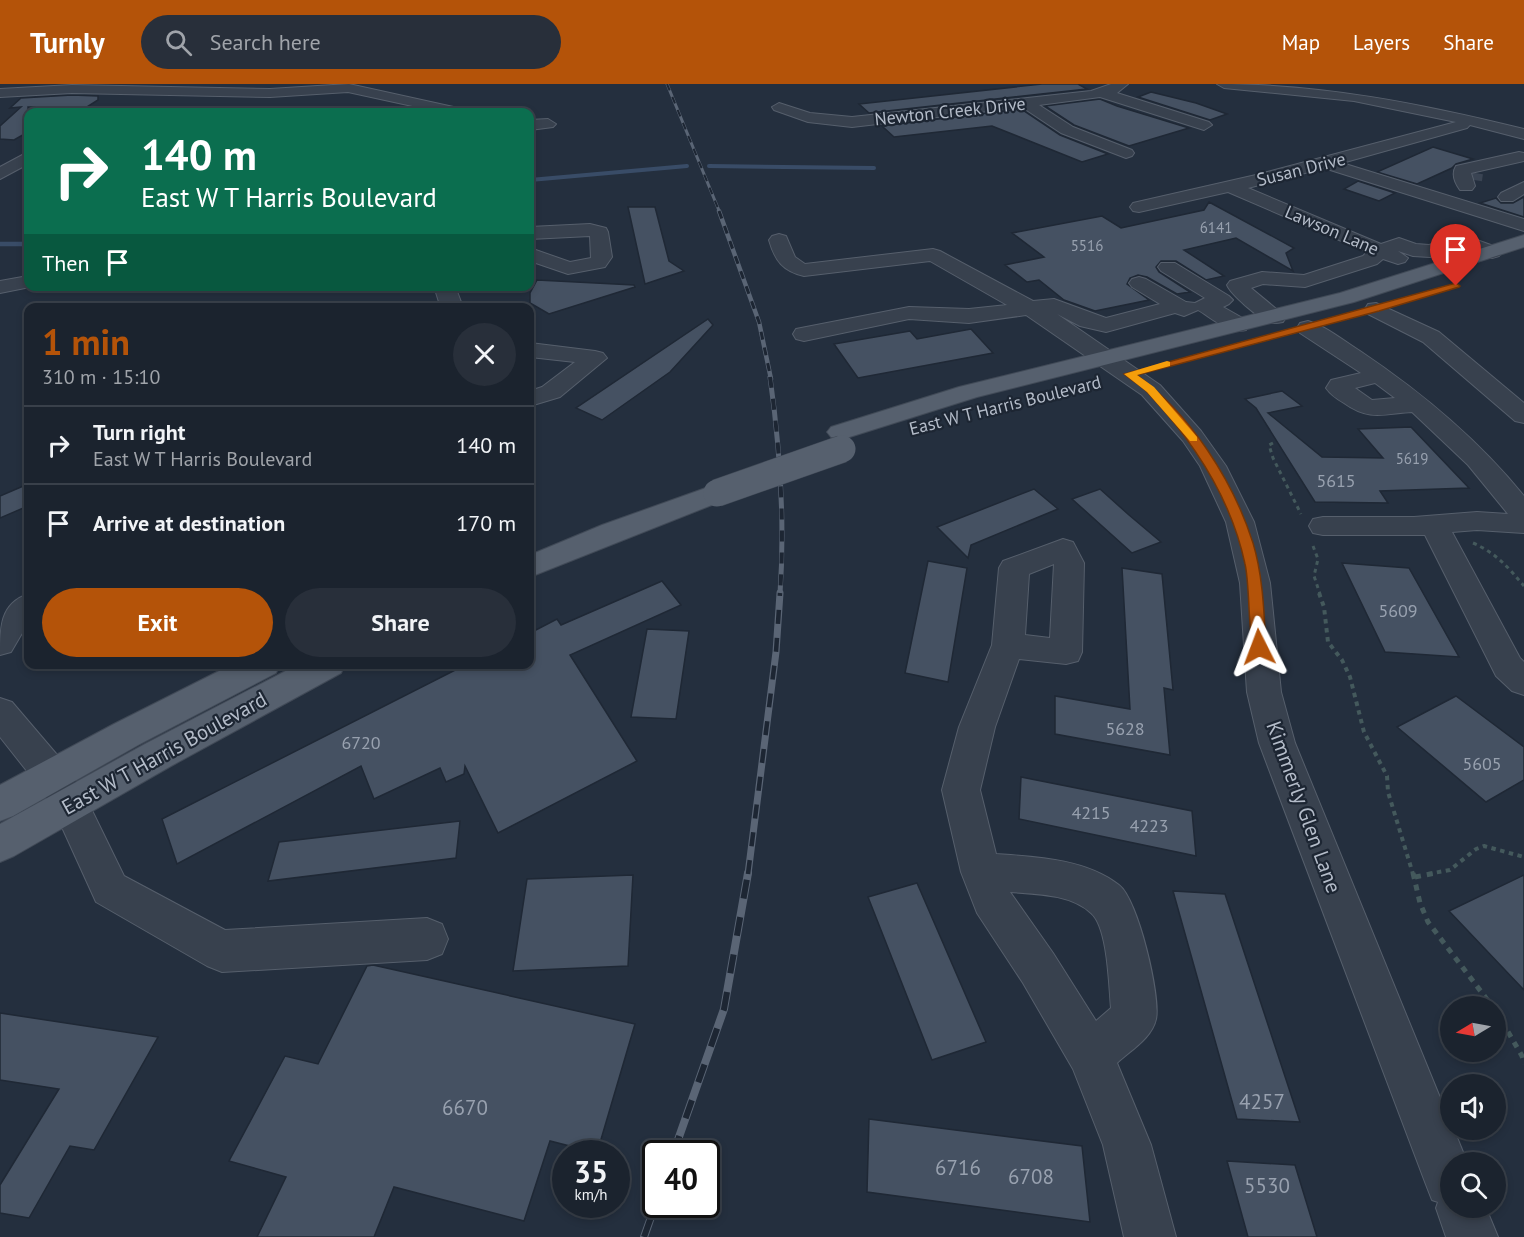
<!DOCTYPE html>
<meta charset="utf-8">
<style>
:root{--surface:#1b232e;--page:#282f3a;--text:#f1f3f6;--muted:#a0a4aa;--line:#39404a;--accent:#b45309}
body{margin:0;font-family:"PT Sans",sans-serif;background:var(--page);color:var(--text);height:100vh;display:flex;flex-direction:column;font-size:22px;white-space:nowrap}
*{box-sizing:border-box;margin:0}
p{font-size:20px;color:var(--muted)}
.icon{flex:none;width:33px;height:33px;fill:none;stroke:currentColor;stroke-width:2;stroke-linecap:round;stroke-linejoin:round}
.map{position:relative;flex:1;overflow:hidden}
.sheet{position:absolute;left:24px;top:219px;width:510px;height:366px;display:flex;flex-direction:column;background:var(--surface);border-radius:12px;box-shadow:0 3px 9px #0003,0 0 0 2px var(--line)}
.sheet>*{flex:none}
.hud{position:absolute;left:24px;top:24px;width:510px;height:183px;border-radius:12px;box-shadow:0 3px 9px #0003,0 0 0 2px var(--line);background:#0b6e4f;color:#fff;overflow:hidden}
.needle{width:39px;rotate:260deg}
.tools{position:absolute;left:1440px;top:912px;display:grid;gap:12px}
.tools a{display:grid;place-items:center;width:66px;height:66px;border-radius:50%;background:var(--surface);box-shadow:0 3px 9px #0003,0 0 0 2px var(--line);font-size:30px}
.speed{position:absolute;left:552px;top:1056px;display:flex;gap:12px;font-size:30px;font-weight:700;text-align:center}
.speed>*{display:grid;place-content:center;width:78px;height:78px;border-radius:50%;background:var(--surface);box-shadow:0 3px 9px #0003,0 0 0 2px var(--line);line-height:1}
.speed small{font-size:15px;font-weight:400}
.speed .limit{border:3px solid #111;border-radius:9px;background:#fff;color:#111}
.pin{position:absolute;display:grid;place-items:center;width:51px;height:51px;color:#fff;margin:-62px -26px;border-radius:50% 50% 50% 0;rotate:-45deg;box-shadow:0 0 6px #0007}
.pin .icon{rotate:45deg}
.me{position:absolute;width:66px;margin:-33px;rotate:357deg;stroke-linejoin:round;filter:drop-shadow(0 0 4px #0008)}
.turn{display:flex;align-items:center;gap:21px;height:126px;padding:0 18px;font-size:27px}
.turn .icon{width:78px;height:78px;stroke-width:2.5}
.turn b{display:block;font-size:42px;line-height:51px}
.then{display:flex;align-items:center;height:57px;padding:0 18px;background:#0003;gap:12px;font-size:22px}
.round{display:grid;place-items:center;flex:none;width:63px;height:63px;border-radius:32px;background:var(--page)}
.headline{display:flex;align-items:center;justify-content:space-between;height:102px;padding:0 18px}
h1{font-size:36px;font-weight:700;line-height:45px;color:var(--accent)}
.cta{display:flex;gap:12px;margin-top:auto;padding:12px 18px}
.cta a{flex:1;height:69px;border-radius:36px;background:var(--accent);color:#fff;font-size:24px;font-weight:700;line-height:69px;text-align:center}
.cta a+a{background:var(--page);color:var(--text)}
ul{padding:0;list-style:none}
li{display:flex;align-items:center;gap:18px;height:78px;padding:0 18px;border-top:2px solid var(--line)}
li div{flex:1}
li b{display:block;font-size:22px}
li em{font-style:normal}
header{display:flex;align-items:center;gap:36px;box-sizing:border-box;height:84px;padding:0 30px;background:var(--accent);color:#fff}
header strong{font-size:28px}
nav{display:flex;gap:33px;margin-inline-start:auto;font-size:21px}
.search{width:420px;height:54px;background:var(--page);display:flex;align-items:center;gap:15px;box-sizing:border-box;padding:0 21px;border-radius:33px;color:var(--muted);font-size:22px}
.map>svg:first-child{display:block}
</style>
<header>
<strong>Turnly</strong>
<div class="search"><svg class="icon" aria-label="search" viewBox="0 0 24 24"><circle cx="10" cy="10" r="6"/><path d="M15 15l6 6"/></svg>Search here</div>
<nav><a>Map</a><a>Layers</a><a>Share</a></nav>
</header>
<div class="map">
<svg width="1524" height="1153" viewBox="0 0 1524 1153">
<rect width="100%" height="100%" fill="#242f3e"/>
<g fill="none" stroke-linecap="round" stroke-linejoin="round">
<g stroke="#394c67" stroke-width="4">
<polyline points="709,82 874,84"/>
<polyline points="530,96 687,82"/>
</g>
<polyline stroke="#394c67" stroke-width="4.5" points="0,160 28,160"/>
</g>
<g fill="#455162" stroke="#1f2835" stroke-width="1.5">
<polygon points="1042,0 1078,0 1087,5 869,29 859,20"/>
<polygon points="1151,8 1196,19 1227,30 1210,36 1138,13"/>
<polygon points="72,11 98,12 98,16 87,23 28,23 28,48 14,56 0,55 0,42 21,23 10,24 21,14"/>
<polygon points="1100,15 1117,22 1189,44 1129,62 1074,41 1045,22"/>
<polygon points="1021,25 1060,51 1108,70 1082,78 992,42 894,53 882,42"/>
<polygon points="1433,63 1473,75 1456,80 1452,84 1417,100 1377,88"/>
<polygon points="1358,97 1395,109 1379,117 1344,105"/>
<polygon points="1524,113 1524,133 1480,119 1496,114 1501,119 1513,119"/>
<polygon points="1209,118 1294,164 1286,169 1293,187 1236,154 1184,166 1224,192 1206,196 1176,177 1161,177 1156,183 1159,188 1190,208 1177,210 1147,193 1138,191 1130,194 1127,200 1149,216 1095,227 1064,216 1039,196 1027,198 1005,181 1044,173 1012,149 1102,132 1121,144 1204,126"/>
<polygon points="628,123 655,123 669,177 684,187 645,200"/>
<polygon points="537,196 634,201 635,203 549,230 530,219 530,209"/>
<polygon points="708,235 713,241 670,288 602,336 576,324"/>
<polygon points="971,245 993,269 858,294 834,260 910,247 917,255"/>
<polygon points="1282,307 1302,322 1268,329 1322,373 1383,374 1358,345 1411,343 1469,404 1380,407 1388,419 1315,418 1256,324 1245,315"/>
<polygon points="28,400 28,422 0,434 0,412"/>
<polygon points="1034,405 1058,425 971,461 968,474 937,443"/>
<polygon points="1100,405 1129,431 1161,458 1132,469 1072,415"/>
<polygon points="928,477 967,484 948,598 905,589"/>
<polygon points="1342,479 1409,484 1459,573 1385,568"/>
<polygon points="1122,484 1162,490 1173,606 1164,604 1170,671 1055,650 1055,612 1130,625"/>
<polygon points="662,497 681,521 570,571 637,677 498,749 465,682 464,690 446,698 440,684 374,715 361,682 177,780 162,735 467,580 530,580 530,549 557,535 561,541"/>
<polygon points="647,545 689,547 676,635 631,633"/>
<polygon points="1456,612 1524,663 1524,696 1486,718 1397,643"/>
<polygon points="1021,693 1192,727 1196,772 1019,735"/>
<polygon points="460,737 456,774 268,797 279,758"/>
<polygon points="633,791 628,882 513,887 527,795"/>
<polygon points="1524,791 1524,906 1449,827"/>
<polygon points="917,799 986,958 932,976 868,813"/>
<polygon points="1173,807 1225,810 1300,1038 1237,1035"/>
<polygon points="373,881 635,940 597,1069 550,1057 524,1137 394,1103 374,1153 257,1153 286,1093 229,1077 285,972 318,980 367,882"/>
<polygon points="0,929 158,953 94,1066 70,1062 29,1134 0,1129 0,1101 59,1005 0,996"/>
<polygon points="869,1035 1082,1062 1090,1138 867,1108"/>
<polygon points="1227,1077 1295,1081 1317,1153 1248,1153"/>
</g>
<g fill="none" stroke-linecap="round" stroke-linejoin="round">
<polyline stroke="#3a4453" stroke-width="16" stroke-dasharray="16 8" stroke-linecap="butt" points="1474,96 1475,89"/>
<defs>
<g id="minor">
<polygon points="349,0 458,24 465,28 440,28 348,8 270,13 72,9 0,13 0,5 72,1 270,5"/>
<polygon points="1111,0 1128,0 1117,9 1209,38 1212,41 1204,46 1100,13 1039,21 1073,43 1132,66 1134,69 1132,72 1126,74 1061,49 1022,23 852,43 808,38 774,26 772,23 779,19 810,29 852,33 1091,7"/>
<path d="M1217,0C1322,0 1423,20 1524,45V55L1470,41L1467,44L1342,79L1524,135V147L1324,84L1248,104L1381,160L1399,154L1416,160L1429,161L1463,151L1499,164L1502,168L1499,172L1492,174L1462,163L1430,173L1413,172L1398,167L1408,174L1405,178L1398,180L1383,175L1377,180L1305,203L1263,200L1251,204L1286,233L1283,238C1278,239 1273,240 1268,238C1258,233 1231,211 1227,201L1230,197L1262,188L1304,191L1363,172L1367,168L1228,108L1139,128L1133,127L1130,123L1133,119L1256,91L1456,38L1354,17L1224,4Z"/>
<polygon points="548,35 556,40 553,43 530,46 530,36"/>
<polygon points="28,68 28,80 0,95 0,83"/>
<path d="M1519,68L1524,69V77L1471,89L1475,102L1472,106H1460C1455,99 1451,90 1456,82Z"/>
<polygon points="1524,98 1524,110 1513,117 1501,117 1498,113 1501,109"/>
<polygon points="590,140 606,144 608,148 612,173 605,183 568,190 530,177 530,164 570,178 591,174 590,152 530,155 530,143"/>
<path d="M779,150L786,152L795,173L805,180L933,165L940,167L1033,217L1054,215L1106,234L1160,220L1132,203L1129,199L1132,195L1139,193L1146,195L1186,218L1195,219L1205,214L1161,187L1158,183L1161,179H1175L1229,212L1233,216L1229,220L1223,223L1246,236L1249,241L1246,246C1228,250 1212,234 1198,226L1184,232L1175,229L1106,248L1080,242L1057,230L1160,301L1201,347L1226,382L1254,438L1270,499L1281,608L1295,659L1450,1038V1046H1454L1467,1078H1450V1124H1486L1498,1153H1446L1436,1124L1438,1118L1432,1116L1425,1098L1259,659L1247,608L1240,499L1226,438L1200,382L1183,357L1142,311L1026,231L969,239L909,235L804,257L796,255L793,250L796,245L909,223L969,225L1007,221L930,177L804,192C783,187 775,177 769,156L772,152Z"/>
<polygon points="28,192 28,202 35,202 0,209 0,197"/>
<polygon points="434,202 455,202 461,218 459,224 437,224 439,218"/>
<polygon points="1376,219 1439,248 1524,319 1524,339 1515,337 1423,258 1368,230 1365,225 1368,220"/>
<path d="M1308,237C1326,242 1344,257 1360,267C1421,308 1477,354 1524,412V449L1477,446L1452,448L1520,574L1524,578V611L1512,607L1496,592L1425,451H1323L1313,449L1309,442L1313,435L1323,433H1414L1477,428L1508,430L1468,381L1412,328C1383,330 1369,337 1344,319C1337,315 1331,311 1326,304L1331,296L1361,289L1300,249L1297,244L1300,239ZM1375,299L1395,314L1372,316L1355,304Z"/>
<polygon points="530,259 595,267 603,269 607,274 560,313 530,322 530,307 542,303 575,278 530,273"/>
<path d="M1063,455L1073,458L1084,479L1082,568L1078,577L1066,580L1019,575L995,643L980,706L996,770C1037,773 1086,775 1119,801C1138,815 1161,913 1156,935C1152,954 1131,966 1117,979L1151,1061L1176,1153H1124L1103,1061L1073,985L1023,899L977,829L961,788L942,706L959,643L992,561L999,484L1003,477ZM1054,480L1050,554L1025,551L1029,490ZM1010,808C1036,810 1071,810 1091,829C1108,843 1109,903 1111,924L1096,937L1053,869Z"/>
<path d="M28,510V539L11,568L0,571C0,543 0,520 28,510Z"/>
<polygon points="0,614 12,618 64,679 83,708 124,792 225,846 427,834 442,840 448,855 442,870 427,876 222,888 207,882 96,818 56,730 38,701 0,653"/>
</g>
<g id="major">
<polygon points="1524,151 1524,163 1354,218 977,313 840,356 831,353 827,348 831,343 959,303 1340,209"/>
<polygon points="717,400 727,403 731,409 727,415 530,493 530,471 602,441"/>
<polygon points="233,580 280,580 276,589 140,660 13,732 0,737 0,701 114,640"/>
<polygon points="299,580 345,580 341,589 171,682 14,772 0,778 0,740 145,660"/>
</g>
</defs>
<use href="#minor" stroke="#565f6c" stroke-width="2"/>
<use href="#major" stroke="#414a57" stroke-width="2"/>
<g stroke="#44595c" stroke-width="3" stroke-dasharray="4 4" stroke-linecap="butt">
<polyline points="1273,359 1269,361 1273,374 1301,430"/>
<path d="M1473,459C1496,469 1508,483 1524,502"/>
<polyline points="1313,462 1318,475 1314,492 1320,510"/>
</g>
<g stroke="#44595c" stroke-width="4" stroke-dasharray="4.5 4.5" stroke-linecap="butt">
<polyline points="1319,509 1324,523 1328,558 1342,576 1350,593 1364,648 1387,692 1388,708 1413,790"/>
<polyline points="1428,790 1450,786 1476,765 1484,762 1524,773"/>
</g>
<g stroke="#44595c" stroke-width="5" stroke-dasharray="6 6" stroke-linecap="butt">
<polyline points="1413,789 1420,819 1428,838 1492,922"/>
<polyline points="1415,793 1436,789"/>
<polyline points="1496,927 1522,972 1524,980"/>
</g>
<use href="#minor" fill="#38414e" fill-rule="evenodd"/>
<use href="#major" fill="#56606e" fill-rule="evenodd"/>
<defs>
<polyline id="rail-far4" points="667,0 720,129"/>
<polyline id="rail-far3" points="719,127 759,238 771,295"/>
<path id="rail-far2" d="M770,293C780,364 785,438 780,510"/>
<polyline id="rail-far1" points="748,790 776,568 780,509"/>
<g id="rail">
<polyline points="673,1070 724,925 748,789"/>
<polyline points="644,1153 656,1119"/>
</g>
</defs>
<use href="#rail-far4" stroke="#5a6575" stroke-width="3"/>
<use href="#rail-far3" stroke="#5a6575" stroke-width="4.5"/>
<use href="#rail-far2" stroke="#5a6575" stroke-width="5"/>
<use href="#rail-far1" stroke="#5a6575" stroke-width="7"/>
<use href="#rail" stroke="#5a6575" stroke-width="8"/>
<use href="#rail-far4" stroke="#1d2633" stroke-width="2" stroke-dasharray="7" stroke-linecap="butt"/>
<use href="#rail-far3" stroke="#1d2633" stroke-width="3" stroke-dasharray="8" stroke-linecap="butt"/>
<use href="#rail-far2" stroke="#1d2633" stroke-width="4" stroke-dasharray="11" stroke-linecap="butt"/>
<use href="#rail-far1" stroke="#1d2633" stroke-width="4.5" stroke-dasharray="14" stroke-linecap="butt"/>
<use href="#rail" stroke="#1d2633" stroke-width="6" stroke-dasharray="19" stroke-linecap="butt"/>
<defs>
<polyline id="major-bridge" points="717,409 842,365"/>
</defs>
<use href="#major-bridge" stroke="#414a57" stroke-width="28" stroke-linecap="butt"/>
<use href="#major-bridge" stroke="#56606e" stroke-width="27"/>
</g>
<path fill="#b45309" stroke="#753606" stroke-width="1.5" d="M1456,199L1460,202L1459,203L1379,227L1137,291C1190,330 1233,396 1253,459C1263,492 1264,528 1266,563L1264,567H1254C1248,553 1250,501 1245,480C1231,414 1195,359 1149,310C1142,302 1132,297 1124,290Z"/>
<polygon fill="#f59e0b" points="1167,277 1170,278 1170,282 1137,291 1154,303 1197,353 1197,357 1190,357 1147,308 1124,290"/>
<g text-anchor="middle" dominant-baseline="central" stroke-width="4.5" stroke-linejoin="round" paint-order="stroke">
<g font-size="15" fill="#98a1af">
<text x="1216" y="143">6141</text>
<text x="1087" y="161">5516</text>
<text x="1412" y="374">5619</text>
</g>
<g font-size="18" fill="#b4bcc9" stroke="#1d2633">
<text transform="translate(950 27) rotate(-6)">Newton Creek Drive</text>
<text transform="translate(1301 85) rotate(-14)">Susan Drive</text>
<text transform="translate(1332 146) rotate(23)">Lawson Lane</text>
<text transform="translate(1005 321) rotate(-14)">East W T Harris Boulevard</text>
</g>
<g font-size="18" fill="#98a1af">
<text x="1336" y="396">5615</text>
<text x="1398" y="526">5609</text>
<text x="1125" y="644">5628</text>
<text x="361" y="658">6720</text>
<text x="1482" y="679">5605</text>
<text x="1091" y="728">4215</text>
<text x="1149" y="741">4223</text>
</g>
<g font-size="21" fill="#b4bcc9" stroke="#1d2633">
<text transform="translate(164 669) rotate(-29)">East W T Harris Boulevard</text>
<text transform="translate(1304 723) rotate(70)">Kimmerly Glen Lane</text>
</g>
<g font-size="21" fill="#98a1af">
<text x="1262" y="1017">4257</text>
<text x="465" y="1023">6670</text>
<text x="958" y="1083">6716</text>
<text x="1031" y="1092">6708</text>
<text x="1267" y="1101">5530</text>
</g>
</g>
</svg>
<div class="tools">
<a><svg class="needle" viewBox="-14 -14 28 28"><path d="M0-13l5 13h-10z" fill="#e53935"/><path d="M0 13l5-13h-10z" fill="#a0a4aa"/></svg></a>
<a><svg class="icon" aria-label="sound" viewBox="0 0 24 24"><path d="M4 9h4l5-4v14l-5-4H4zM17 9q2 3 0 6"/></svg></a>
<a><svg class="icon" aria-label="search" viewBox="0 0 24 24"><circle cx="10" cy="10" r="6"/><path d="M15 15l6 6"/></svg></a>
</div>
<div class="speed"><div>35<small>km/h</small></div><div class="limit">40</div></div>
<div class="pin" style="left:1456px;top:202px;background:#d93025"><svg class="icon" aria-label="arrive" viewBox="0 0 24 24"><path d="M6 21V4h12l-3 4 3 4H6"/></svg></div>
<svg class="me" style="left:1259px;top:563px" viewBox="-20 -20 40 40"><path d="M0-17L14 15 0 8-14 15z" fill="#b45309" stroke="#fff" stroke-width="4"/></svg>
<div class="hud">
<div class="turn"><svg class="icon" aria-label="right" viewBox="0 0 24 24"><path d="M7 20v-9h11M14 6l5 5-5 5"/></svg><div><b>140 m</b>East W T Harris Boulevard</div></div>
<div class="then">Then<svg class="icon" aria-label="arrive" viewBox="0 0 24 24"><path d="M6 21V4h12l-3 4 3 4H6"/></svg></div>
</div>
<section class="sheet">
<div class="headline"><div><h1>1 min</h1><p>310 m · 15:10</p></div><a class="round"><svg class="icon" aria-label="close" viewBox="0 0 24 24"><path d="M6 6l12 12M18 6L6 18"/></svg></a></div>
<ul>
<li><svg class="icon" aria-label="right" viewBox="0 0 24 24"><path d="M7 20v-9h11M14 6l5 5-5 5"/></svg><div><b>Turn right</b><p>East W T Harris Boulevard</p></div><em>140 m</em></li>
<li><svg class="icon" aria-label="arrive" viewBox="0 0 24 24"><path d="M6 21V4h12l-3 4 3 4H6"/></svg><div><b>Arrive at destination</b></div><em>170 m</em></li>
</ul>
<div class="cta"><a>Exit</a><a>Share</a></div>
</section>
</div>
